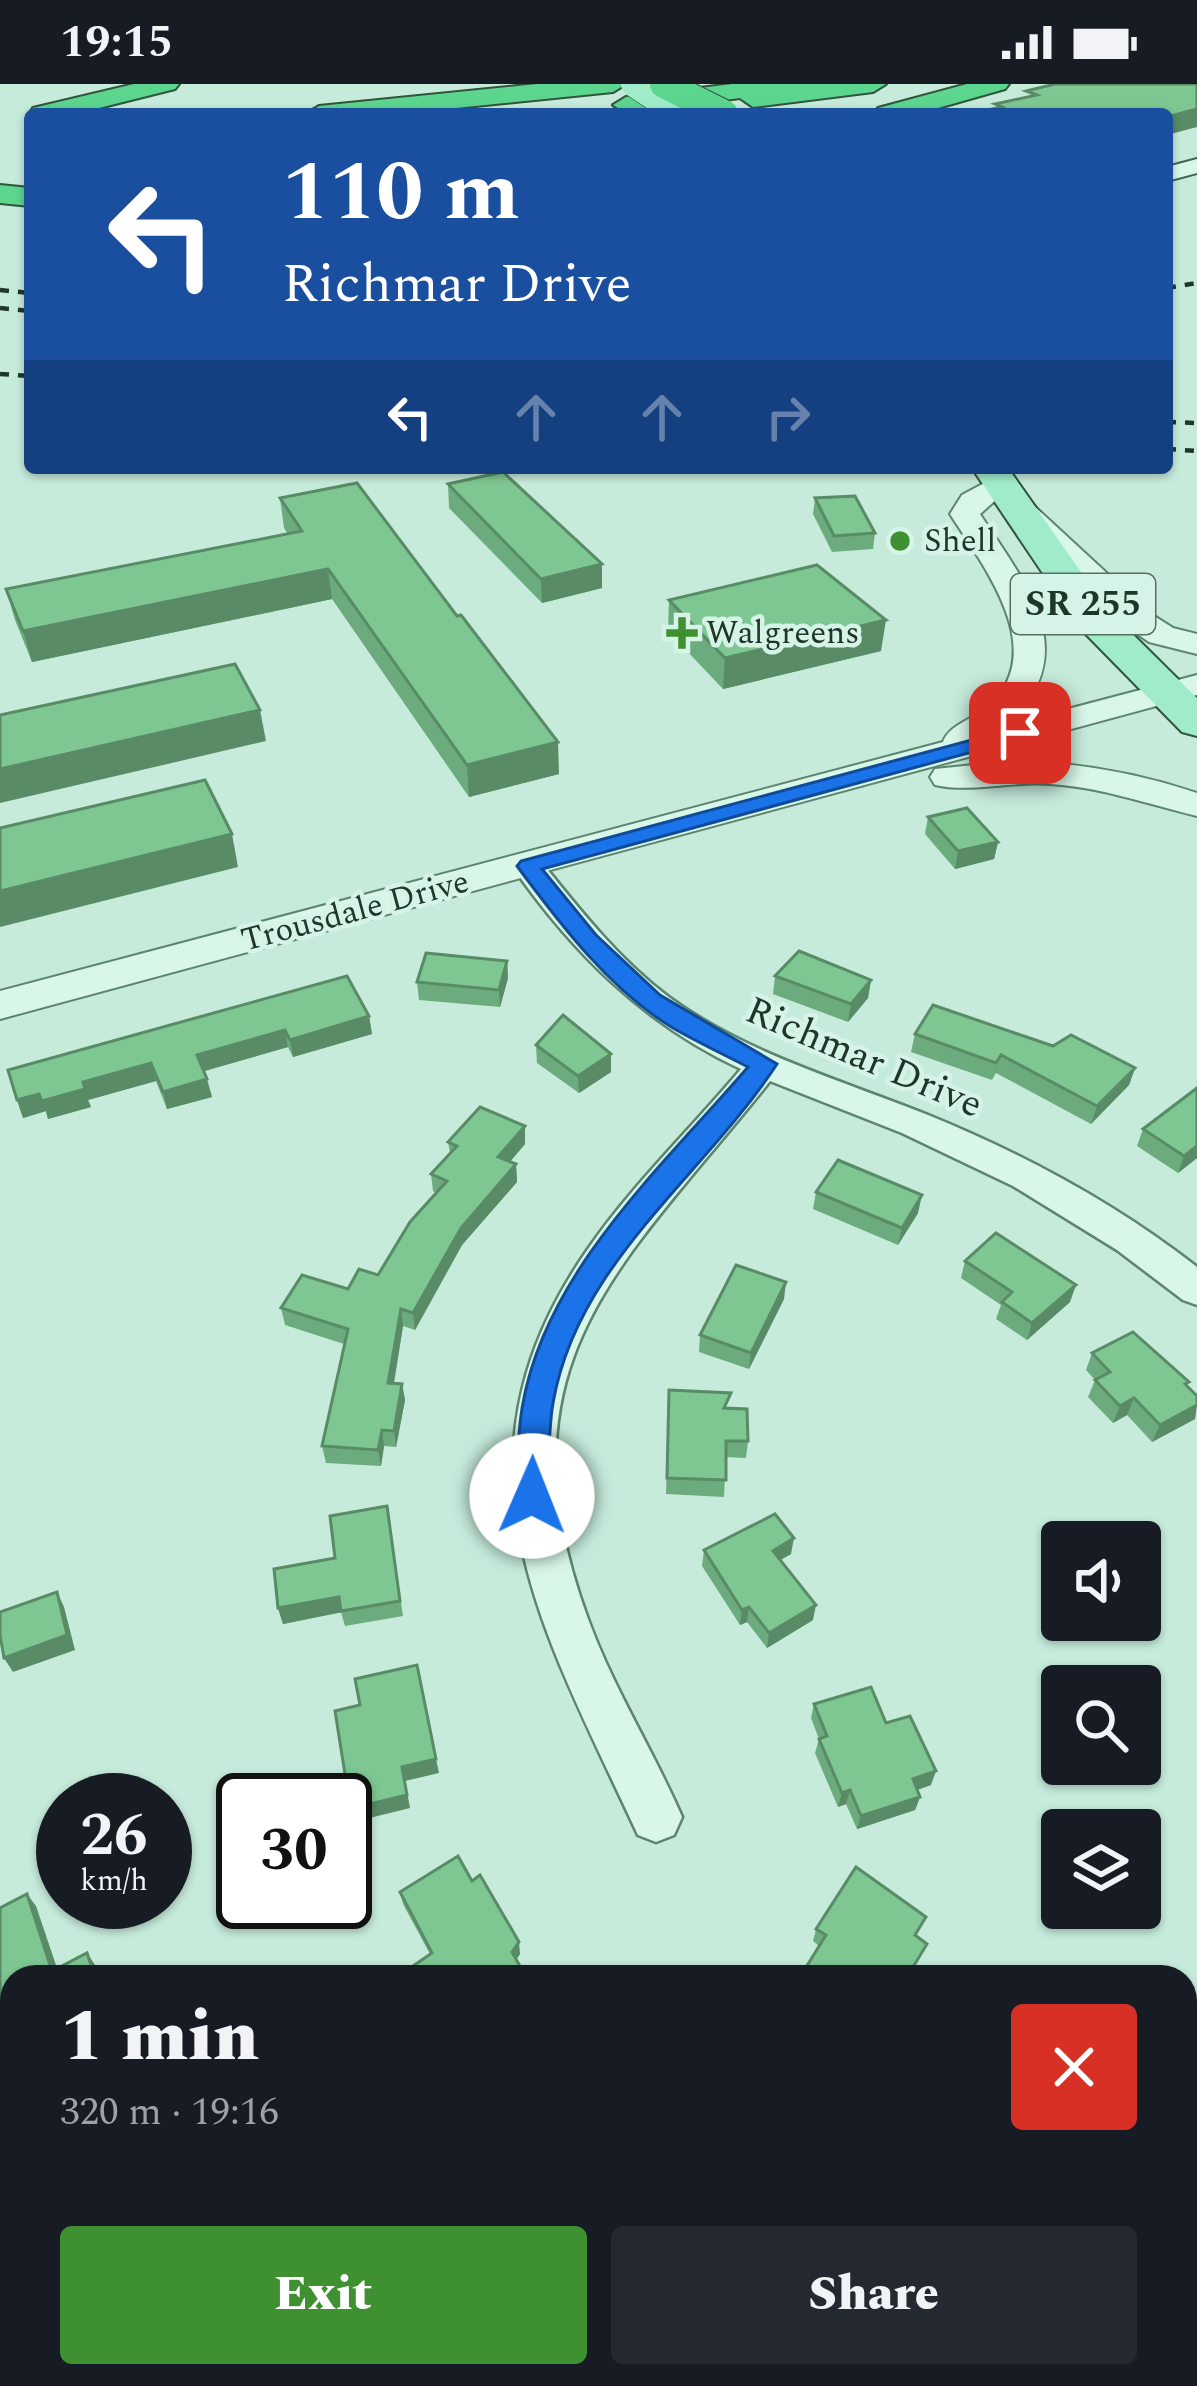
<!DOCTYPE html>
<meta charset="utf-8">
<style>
:root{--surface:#171b24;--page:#242831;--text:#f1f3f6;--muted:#9ea1a6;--accent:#3f9031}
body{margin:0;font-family:Spectral,serif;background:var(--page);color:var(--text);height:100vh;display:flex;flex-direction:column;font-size:45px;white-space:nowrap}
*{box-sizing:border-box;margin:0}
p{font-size:39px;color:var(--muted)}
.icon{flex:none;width:66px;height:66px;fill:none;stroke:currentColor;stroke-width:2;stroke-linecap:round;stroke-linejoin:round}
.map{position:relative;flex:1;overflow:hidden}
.details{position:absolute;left:0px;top:1881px;width:1197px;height:423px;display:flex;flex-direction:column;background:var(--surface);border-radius:36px 36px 0 0;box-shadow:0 3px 9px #0004}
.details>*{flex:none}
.hud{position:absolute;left:24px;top:24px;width:1149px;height:366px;border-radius:12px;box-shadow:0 3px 9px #0004;background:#1a4fa0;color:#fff;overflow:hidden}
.buttons{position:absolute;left:1041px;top:1437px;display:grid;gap:24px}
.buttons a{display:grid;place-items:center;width:120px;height:120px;border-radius:12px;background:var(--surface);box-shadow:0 3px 9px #0004;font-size:60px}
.speed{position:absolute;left:36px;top:1689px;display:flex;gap:24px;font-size:60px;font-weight:700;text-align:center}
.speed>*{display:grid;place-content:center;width:156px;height:156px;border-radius:50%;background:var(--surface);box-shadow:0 3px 9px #0004;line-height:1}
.speed small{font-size:30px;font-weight:400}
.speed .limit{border:6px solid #111;border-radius:18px;background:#fff;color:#111}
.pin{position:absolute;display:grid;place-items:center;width:102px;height:102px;color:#fff;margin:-51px;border-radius:24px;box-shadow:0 6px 18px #0006}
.me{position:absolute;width:132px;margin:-66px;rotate:1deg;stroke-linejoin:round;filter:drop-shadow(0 0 9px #0008)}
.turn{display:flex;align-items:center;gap:42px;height:252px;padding:0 60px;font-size:54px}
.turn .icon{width:156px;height:156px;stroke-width:2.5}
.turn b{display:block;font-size:84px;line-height:102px}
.lanes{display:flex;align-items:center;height:114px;padding:0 60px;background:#0003;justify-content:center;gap:60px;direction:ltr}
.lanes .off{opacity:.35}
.round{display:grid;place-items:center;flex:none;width:126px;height:126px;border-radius:12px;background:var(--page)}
.summary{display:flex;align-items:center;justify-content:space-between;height:204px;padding:0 60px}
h1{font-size:72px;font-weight:800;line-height:90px}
.button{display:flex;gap:24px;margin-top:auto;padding:24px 60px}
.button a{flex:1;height:138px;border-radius:12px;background:var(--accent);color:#fff;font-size:48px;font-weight:800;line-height:138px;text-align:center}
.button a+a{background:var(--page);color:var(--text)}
.status{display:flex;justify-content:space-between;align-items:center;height:84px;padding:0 60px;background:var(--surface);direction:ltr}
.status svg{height:33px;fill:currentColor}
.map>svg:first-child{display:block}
</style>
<div class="status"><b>19:15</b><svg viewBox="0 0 49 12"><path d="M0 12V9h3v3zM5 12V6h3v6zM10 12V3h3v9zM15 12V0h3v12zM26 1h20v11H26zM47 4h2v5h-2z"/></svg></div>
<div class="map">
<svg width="1197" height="2302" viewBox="0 0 1197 2302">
<rect width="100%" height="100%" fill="#c6ebdb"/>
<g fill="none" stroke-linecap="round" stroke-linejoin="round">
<defs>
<path id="minor" d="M528,772L539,775C579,825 619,876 670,914C747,970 841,996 928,1031C1024,1070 1115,1119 1197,1183V1221L1183,1216L1117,1166L1013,1102L902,1049L770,997C623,1182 493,1277 588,1535C613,1604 653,1666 682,1733L674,1751L656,1758L638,1751C543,1545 439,1379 588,1165C633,1100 691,1045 741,985C644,940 573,869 512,782Z"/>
<g id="tertiary">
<path d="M1001,390L1015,399L980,430C1026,501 1085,568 1007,641L1197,591V611L0,935V907L943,658C949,641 971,636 986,624C1052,569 984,483 950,430L962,411Z"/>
<polygon points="1023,418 1033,421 1151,530 1173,544 1197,550 1197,570 1149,558 1129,544 1013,433 1008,427"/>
<path d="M1012,677C1076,678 1137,689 1197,709V732C1147,720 1101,703 1049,700C1012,697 970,709 935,701L930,693L935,685Z"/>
</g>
<polygon id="secondary" points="1197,75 1197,89 1167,97 1167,83"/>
<polygon id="primary" points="972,384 1008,384 1107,525 1197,614 1197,652 1182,648 1079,543"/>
<g id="motorway">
<polygon points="134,0 179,0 175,5 75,30 29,30 33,24"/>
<polygon points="537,0 626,0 613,8 397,30 306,30 319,22"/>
<polygon points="732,0 886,0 873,8 753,23 740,14 626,29 613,21 626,13"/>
<polygon points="967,0 1009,0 1005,5 917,30 874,30 878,24"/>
<polygon points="0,101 30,104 30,122 0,119"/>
</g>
</defs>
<use href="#minor" stroke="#5d856d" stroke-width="5"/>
<use href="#tertiary" stroke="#5d856d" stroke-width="4"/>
<use href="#secondary" stroke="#40674e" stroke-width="4"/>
<use href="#primary" stroke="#31543c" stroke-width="4"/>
<use href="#motorway" stroke="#31543c" stroke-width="4"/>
<use href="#minor" fill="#d9f7e9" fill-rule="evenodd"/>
<use href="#tertiary" fill="#d9f7e9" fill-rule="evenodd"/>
<use href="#secondary" fill="#d9f7e9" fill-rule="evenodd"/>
<use href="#primary" fill="#a0ecca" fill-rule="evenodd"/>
<use href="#motorway" fill="#5cd58f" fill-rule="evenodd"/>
<g stroke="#203728" stroke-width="4.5" stroke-dasharray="9 9" stroke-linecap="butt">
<polyline points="1167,204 1197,199"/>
<polyline points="0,206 30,209"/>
<polyline points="0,224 30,227"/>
<polyline points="0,290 30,292"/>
<polyline points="1167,338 1197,339"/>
<polyline points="1167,365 1197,367"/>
</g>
<defs>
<polyline id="primary-bridge" points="634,0 679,30"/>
<polyline id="motorway-bridge" points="664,0 724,30"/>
</defs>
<use href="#primary-bridge" stroke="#31543c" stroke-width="27" stroke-linecap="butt"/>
<use href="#motorway-bridge" stroke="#31543c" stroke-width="30" stroke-linecap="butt"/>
<use href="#primary-bridge" stroke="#a0ecca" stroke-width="26"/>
<use href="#motorway-bridge" stroke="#5cd58f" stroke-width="28"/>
</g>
<g fill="#6cab7e">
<polygon points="448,400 602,480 602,504 542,519 449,424"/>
<polygon points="280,414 559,690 469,713 332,515 32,578 15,536 6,505 288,450 284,444"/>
<polygon points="815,414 875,449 873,465 832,468 813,430"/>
<polygon points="669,516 881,567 723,605 668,547"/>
<polygon points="928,733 998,758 994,775 955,785 925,750"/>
<polygon points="507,877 508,894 500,923 419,916 417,898"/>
<polygon points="775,892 871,896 868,914 848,938 773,910"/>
<polygon points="369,932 372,950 293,973 288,963 204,987 212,1013 167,1025 156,997 88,1016 91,1023 48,1035 46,1027 23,1034 8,986"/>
<polygon points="915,950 1053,962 1135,984 1129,1001 1091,1040 996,989 992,996 911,968"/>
<polygon points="536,961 611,970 611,988 579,1009 537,979"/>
<polygon points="1197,1004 1197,1074 1178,1089 1137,1062 1143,1045"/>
<polygon points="448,1058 525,1060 510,1078 516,1080 517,1098 462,1161 415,1246 403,1242 394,1299 402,1300 405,1316 396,1363 384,1362 381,1382 326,1379 322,1362 344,1260 285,1241 281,1224 348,1205 378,1191 436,1109 433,1107 431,1090 450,1069"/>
<polygon points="816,1108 918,1129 898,1161 813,1125"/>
<polygon points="965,1177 1070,1218 1027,1256 996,1235 1001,1221 961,1194"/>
<polygon points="784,1215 749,1285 699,1268 700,1251"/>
<polygon points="1092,1269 1187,1302 1197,1312 1195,1335 1152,1358 1127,1331 1113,1339 1088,1313 1095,1296 1086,1286"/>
<polygon points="669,1306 730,1325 748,1357 746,1374 726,1373 724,1413 666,1410"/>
<polygon points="387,1422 403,1532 345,1542 341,1528 283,1540 278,1524 335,1474"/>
<polygon points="704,1466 791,1470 780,1476 813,1536 767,1564 747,1538 740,1541 702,1482"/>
<polygon points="814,1620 931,1701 917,1706 920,1713 915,1726 857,1745 846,1720 838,1723 815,1669 819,1655 811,1634"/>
<polygon points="472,1797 520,1870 516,1876 525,1893 412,1893 410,1884 430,1870 403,1820 400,1808"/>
<polygon points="816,1845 920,1845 916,1852 927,1860 909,1893 800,1893 819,1862 813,1857"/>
</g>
<g fill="#588b66">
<polygon points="1197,25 1197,43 1167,51 1167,33"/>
<polygon points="602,480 602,504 542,519 541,495"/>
<polygon points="328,485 332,515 32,578 23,547"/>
<polygon points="886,536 881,567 723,605 725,574"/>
<polygon points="260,626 266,657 0,719 0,685"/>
<polygon points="558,658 559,690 469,713 467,681"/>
<polygon points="232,750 238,783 0,843 0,807"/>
<polygon points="998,758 994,775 955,785 958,767"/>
<polygon points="507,877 508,894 500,923 499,906"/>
<polygon points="871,896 868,914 848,938 851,920"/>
<polygon points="369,932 372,950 293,973 290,956"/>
<polygon points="285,946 288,963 201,988 197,971"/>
<polygon points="611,970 611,988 579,1009 578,992"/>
<polygon points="151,979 156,997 88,1016 91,1023 48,1035 46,1027 23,1034 17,1016"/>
<polygon points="1135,984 1129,1001 1091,1040 1097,1022"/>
<polygon points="207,995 212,1013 167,1025 163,1008"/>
<polygon points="525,1042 525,1060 499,1090 498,1073"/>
<polygon points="1197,1062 1197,1074 1178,1089 1184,1072"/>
<polygon points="516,1080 517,1098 462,1161 415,1246 413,1229 461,1144"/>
<polygon points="922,1111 918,1129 898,1161 902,1144"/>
<polygon points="786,1198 784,1215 749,1285 751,1269"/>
<polygon points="1076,1201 1070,1218 1027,1256 1032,1239"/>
<polygon points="401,1225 403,1242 391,1316 388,1299"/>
<polygon points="402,1300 405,1316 396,1363 394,1347"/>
<polygon points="1134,1314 1127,1331 1113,1339 1120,1322"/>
<polygon points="1197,1321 1195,1335 1152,1358 1160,1341"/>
<polygon points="382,1346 384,1362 381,1382 378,1366"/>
<polygon points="794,1454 791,1470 770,1482 773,1467"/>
<polygon points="57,1508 64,1523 75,1566 13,1588 4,1574"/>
<polygon points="339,1513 343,1528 283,1540 278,1524"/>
<polygon points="816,1521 813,1536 767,1564 769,1549"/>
<polygon points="749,1523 747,1538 740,1541 742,1526"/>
<polygon points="436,1675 439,1689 405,1697 410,1724 345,1740 345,1726 402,1683"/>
<polygon points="936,1687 931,1701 908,1709 913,1695"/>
<polygon points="850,1706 846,1720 838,1723 842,1709"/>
<polygon points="920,1713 915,1726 857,1745 861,1732"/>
<polygon points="27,1810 36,1822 60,1893 52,1887"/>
<polygon points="519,1858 520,1870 513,1880 512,1868"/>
<polygon points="87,1869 95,1881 99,1893 95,1893"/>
<polygon points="12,1979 12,1994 2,1984"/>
<polygon points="61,2292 70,2292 72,2302 63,2302"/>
</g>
<g fill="#7ec792" stroke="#588b66" stroke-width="3">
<polygon points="1055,0 1197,0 1197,25 1167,33 1167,30 1142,29 968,30 1002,23 995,20 1037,11 1026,7"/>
<polygon points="503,388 602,480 541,495 448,400"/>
<polygon points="357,399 457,532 461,531 558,658 467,681 328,485 23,547 6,505 302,447 280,414"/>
<polygon points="855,412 875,449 834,452 815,414"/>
<polygon points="817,481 886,536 725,574 669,516"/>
<polygon points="235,580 260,626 0,685 0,631"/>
<polygon points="205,696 232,750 0,807 0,744"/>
<polygon points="967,724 998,758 958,767 928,733"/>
<polygon points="799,867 871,896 851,920 775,892"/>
<polygon points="426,869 507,877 499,906 417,898"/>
<polygon points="347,892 369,932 290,956 285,946 197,971 207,995 163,1008 151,979 83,998 85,1005 42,1017 39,1010 17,1016 8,986"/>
<polygon points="933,921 1053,962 1071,951 1135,984 1097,1022 1001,971 996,979 915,950"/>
<polygon points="563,931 611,970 578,992 536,961"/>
<polygon points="1197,1004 1197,1062 1184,1072 1143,1045"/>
<polygon points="480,1023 525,1042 498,1073 516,1080 461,1144 413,1229 401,1225 388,1299 402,1300 394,1347 382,1346 378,1366 322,1362 348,1245 281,1224 302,1191 348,1205 359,1185 378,1191 410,1138 447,1097 431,1090 457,1062 448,1058"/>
<polygon points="838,1076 922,1111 902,1144 816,1108"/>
<polygon points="996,1149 1076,1201 1032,1239 1002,1218 1012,1208 965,1177"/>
<polygon points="736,1181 786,1198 751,1269 700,1251"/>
<polygon points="1133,1248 1189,1298 1185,1300 1197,1312 1197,1321 1160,1341 1134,1314 1120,1322 1095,1296 1110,1288 1092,1269"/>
<polygon points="669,1306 731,1309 724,1324 747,1325 748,1357 726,1357 726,1396 667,1394"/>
<polygon points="387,1422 400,1517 341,1527 339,1513 278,1524 274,1485 335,1474 330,1432"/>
<polygon points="775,1430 794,1454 773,1467 816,1521 769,1549 749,1523 742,1526 704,1466"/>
<polygon points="57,1508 67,1551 4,1574 0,1551 0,1528"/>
<polygon points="417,1581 436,1675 402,1683 407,1711 345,1726 345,1716 333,1716 330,1694 345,1690 335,1627 360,1621 355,1595"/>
<polygon points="871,1603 886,1639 910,1632 936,1687 913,1695 920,1713 861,1732 850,1706 842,1709 819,1655 827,1652 814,1620"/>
<polygon points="458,1772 472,1797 480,1791 519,1858 512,1868 525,1891 522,1893 415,1893 410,1884 432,1869 400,1808"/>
<polygon points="856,1783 926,1833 915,1851 927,1860 907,1893 800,1893 826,1851 816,1845"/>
<polygon points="27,1810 52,1887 87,1869 95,1893 12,1893 12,1979 2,1984 0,1977 0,1824"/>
<polygon points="11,2080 12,2292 61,2292 63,2302 0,2302 0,2086"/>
<polygon points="1098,2292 1119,2292 1125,2302 1083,2302"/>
</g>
<path fill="#1a73e8" stroke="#114b97" stroke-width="3" d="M1020,643L1030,649L1027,653L542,785L596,851L660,911L777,980C703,1093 577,1179 553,1319C548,1349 549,1382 547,1412L543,1422L532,1425L521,1422L516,1412C518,1382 517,1349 523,1319C547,1186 664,1081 748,983C723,970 697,958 673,944C610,906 560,840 517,782L521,777Z"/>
<g fill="#3f9031" stroke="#d5f3e6" stroke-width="4.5">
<circle cx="900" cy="457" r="12"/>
<path d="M676 531h12v12h12v12h-12v12h-12v-12h-12v-12h12z"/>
</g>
<g text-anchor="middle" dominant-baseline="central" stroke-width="9" stroke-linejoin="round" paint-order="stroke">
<g font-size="33" fill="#203728" stroke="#d5f3e6" text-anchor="start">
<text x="924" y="457">Shell</text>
<text x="706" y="549">Walgreens</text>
</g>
<g font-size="33" fill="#203728" stroke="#d5f3e6">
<text transform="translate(355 827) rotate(-15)">Trousdale Drive</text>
</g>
<rect fill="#d5f3e6" stroke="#566f61" stroke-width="3" x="1011" y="490" width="144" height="60" rx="9"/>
<g font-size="36" font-weight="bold" fill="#203728">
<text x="1083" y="520">SR 255</text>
</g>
<g font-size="39" fill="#203728" stroke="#d5f3e6">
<text transform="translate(864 974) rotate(23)">Richmar Drive</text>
</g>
</g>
</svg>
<div class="buttons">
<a><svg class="icon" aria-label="sound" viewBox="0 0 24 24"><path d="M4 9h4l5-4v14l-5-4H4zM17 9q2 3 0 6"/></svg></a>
<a><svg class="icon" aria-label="search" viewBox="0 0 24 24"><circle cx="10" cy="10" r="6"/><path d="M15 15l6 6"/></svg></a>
<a><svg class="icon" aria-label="layers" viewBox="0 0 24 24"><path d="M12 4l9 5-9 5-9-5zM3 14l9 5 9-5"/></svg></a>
</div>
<div class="speed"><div>26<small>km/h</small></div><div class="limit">30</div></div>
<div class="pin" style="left:1020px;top:649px;background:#d93025"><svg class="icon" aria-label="arrive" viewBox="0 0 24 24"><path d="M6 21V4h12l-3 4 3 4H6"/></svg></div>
<svg class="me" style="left:532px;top:1412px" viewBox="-20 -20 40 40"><circle r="19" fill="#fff"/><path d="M0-13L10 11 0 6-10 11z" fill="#1a73e8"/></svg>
<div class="hud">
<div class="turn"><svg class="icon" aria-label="left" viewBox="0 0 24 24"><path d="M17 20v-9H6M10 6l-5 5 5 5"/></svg><div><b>110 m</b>Richmar Drive</div></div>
<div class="lanes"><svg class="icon" aria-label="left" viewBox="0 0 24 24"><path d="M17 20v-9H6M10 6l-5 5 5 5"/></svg><svg class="icon off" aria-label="ahead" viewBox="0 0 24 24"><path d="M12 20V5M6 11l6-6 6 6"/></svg><svg class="icon off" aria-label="ahead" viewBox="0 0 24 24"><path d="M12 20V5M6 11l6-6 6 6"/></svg><svg class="icon off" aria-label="right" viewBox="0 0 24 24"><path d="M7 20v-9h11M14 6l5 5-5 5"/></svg></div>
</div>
<section class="details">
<div class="summary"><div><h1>1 min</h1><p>320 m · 19:16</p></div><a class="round" style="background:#d93025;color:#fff"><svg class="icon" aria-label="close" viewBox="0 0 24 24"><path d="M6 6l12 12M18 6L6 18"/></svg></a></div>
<div class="button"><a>Exit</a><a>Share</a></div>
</section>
</div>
